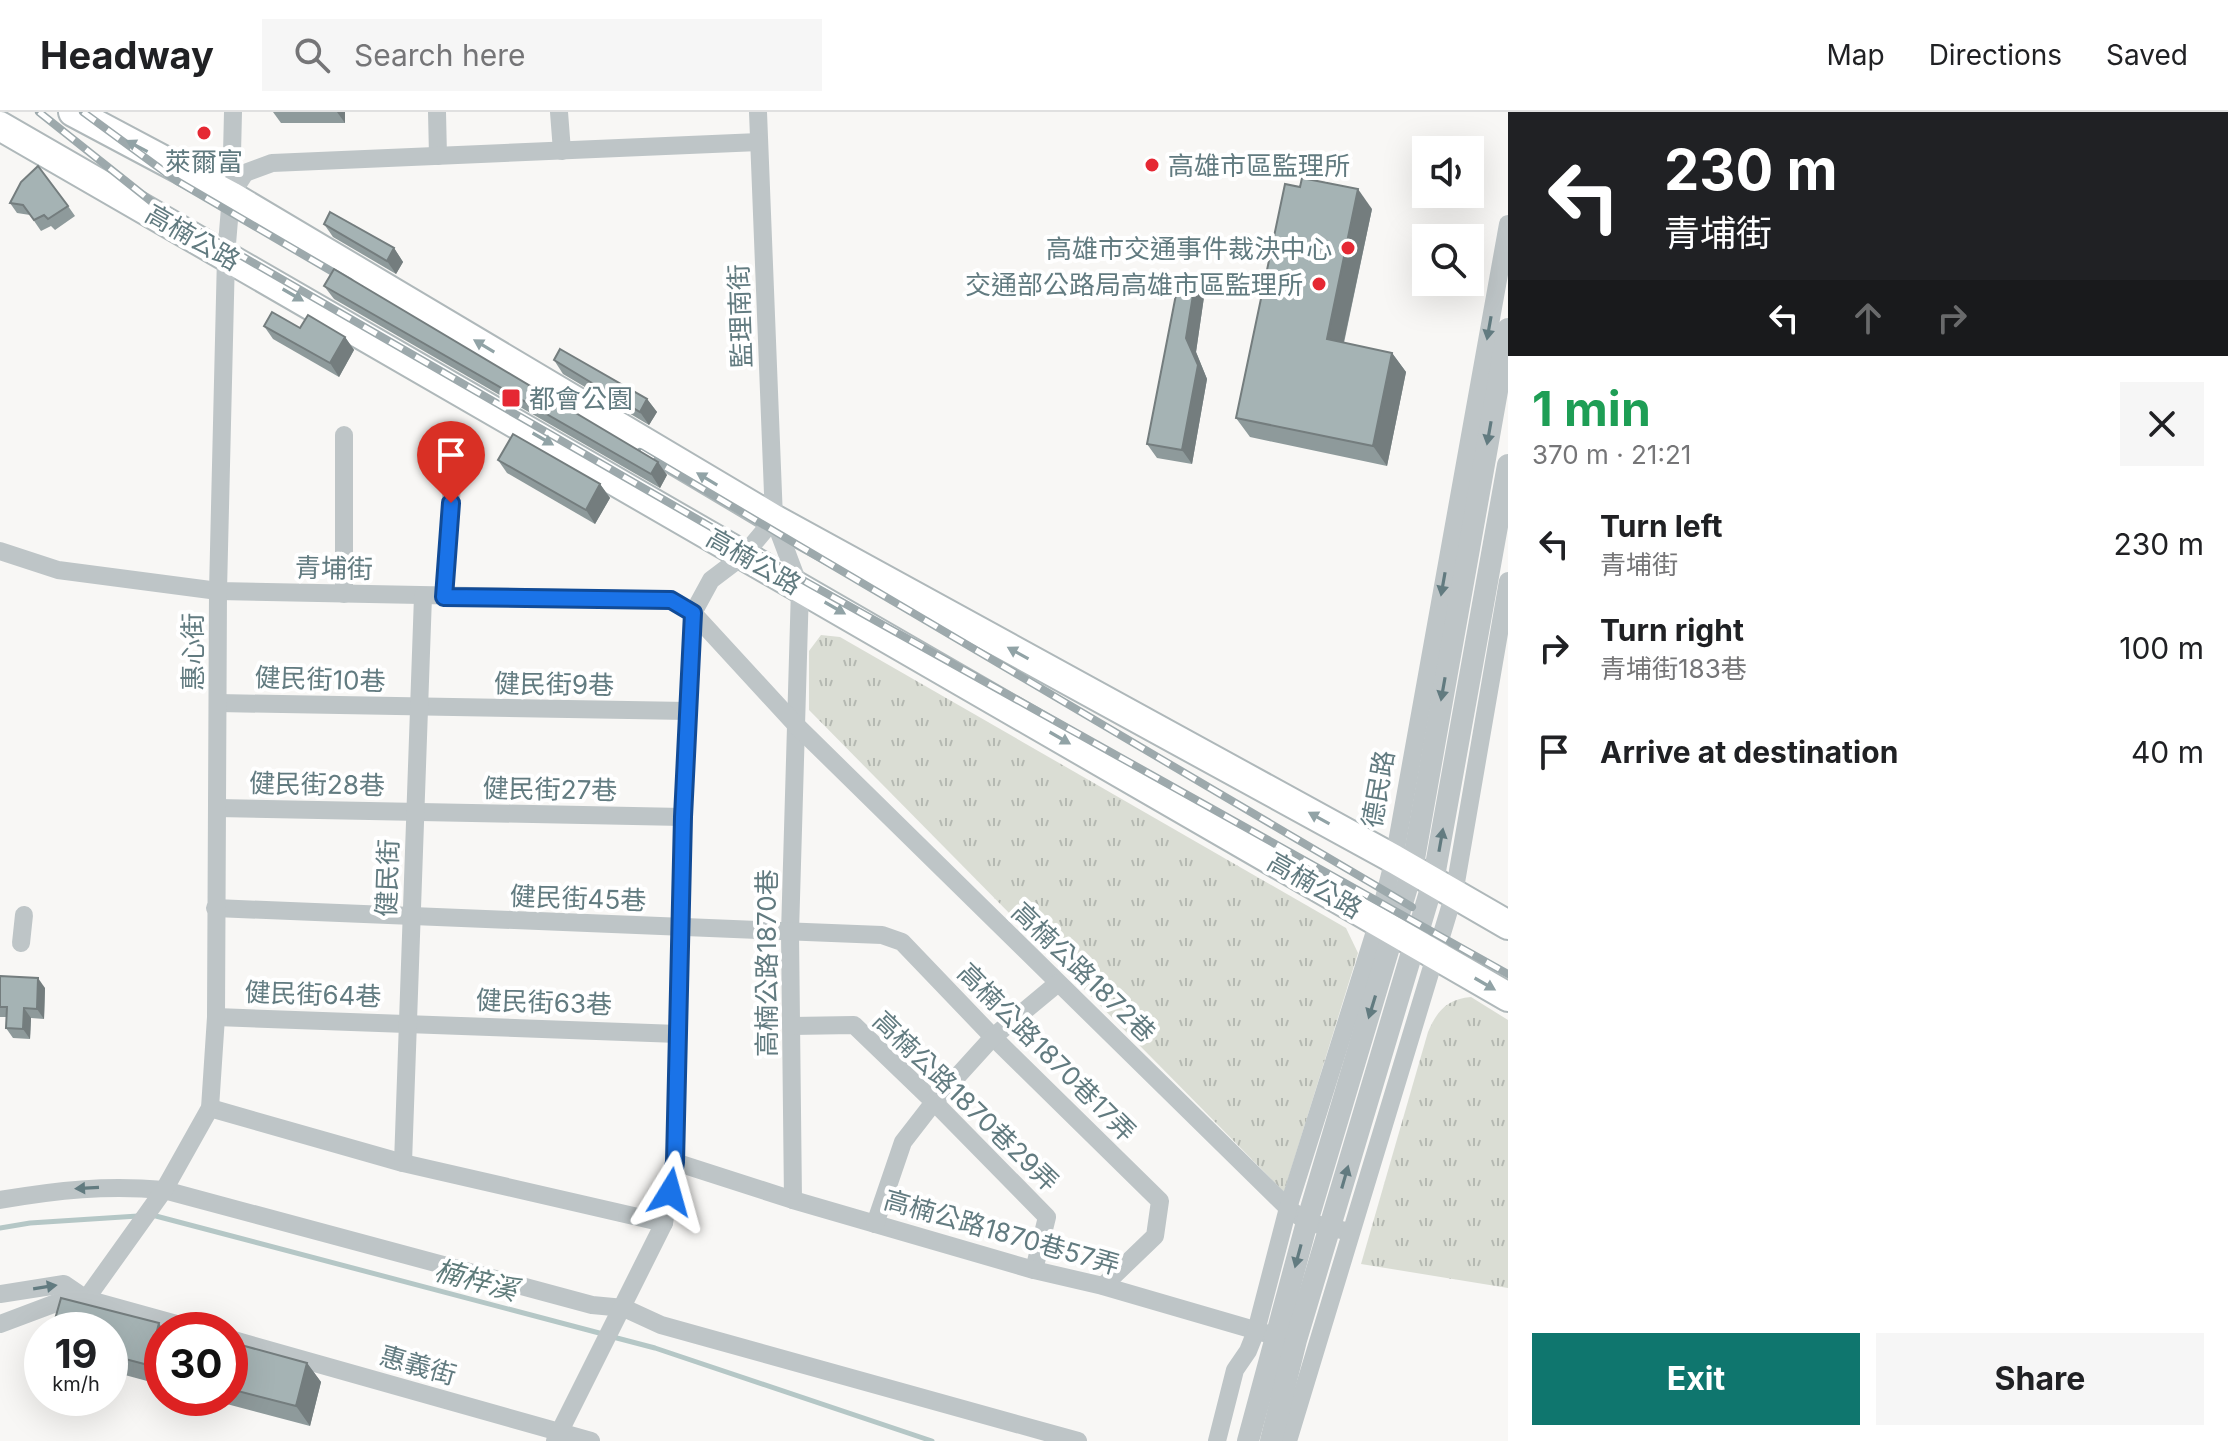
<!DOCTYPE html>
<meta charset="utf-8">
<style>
:root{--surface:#fff;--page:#f6f6f6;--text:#202124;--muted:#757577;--line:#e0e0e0;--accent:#0f766e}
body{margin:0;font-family:Inter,"Noto Sans TC",sans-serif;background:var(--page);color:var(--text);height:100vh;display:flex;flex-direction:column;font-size:30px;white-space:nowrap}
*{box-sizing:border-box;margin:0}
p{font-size:26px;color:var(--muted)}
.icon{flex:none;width:44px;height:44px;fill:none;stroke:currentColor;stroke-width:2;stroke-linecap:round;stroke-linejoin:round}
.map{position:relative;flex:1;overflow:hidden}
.drawer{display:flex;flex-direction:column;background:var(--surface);width:720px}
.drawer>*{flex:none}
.top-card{background:#202124;color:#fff;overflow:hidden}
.tools{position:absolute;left:1412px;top:24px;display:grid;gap:16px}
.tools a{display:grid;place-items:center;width:72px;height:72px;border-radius:0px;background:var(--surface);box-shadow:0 8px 32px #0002;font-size:40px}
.speed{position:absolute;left:24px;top:1200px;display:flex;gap:16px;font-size:40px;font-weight:700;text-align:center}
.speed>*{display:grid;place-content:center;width:104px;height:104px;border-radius:50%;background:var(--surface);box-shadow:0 8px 32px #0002;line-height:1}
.speed small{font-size:20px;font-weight:400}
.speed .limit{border:12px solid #d22;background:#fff;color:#111}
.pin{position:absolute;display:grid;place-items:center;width:68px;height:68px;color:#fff;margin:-82px -34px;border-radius:50% 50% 50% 0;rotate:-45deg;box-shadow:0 0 8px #0007}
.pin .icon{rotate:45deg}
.me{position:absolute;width:88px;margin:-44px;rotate:8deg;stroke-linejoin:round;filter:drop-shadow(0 0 6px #0008)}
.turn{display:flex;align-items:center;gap:28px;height:168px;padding:0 24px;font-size:36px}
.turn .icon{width:104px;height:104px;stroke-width:2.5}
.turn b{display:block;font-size:56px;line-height:68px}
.lanes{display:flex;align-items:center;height:76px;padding:0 24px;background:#0003;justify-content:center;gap:40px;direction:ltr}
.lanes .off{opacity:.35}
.round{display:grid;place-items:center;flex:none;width:84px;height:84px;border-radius:0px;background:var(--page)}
.headline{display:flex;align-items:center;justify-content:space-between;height:136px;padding:0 24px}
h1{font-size:48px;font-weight:700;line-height:60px;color:#1e9e55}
.cta{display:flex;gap:16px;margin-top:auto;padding:16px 24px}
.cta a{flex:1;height:92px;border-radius:0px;background:var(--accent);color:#fff;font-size:32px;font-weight:700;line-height:92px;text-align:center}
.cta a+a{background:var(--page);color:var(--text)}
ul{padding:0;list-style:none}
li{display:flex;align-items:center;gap:24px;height:104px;padding:0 24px}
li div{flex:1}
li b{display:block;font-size:30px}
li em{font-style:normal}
header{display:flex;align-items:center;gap:48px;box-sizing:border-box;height:112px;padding:0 40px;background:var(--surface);border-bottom:2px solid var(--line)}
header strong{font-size:38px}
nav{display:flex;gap:44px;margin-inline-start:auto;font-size:28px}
.search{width:560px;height:72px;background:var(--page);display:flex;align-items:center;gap:20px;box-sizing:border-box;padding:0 28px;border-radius:0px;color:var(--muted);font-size:30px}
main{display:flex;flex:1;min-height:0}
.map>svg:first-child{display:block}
</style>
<header>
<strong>Headway</strong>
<div class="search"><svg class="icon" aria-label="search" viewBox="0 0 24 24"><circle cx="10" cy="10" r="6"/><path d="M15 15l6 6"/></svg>Search here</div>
<nav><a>Map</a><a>Directions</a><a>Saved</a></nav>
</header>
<main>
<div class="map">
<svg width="1508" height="1329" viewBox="0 0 1508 1329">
<defs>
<pattern id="grass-tufts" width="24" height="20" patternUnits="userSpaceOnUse" patternTransform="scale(2)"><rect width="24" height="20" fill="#daddd4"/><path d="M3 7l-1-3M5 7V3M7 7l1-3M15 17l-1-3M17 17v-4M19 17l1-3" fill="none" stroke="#b4b8b1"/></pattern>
</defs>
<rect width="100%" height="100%" fill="#f8f7f5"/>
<g fill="url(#grass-tufts)">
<polygon points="821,523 840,525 1346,816 1358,841 1284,1080 809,598 809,539"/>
<path d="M1471,885L1508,908V1176L1361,1152L1428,920C1437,899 1447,887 1471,885Z"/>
</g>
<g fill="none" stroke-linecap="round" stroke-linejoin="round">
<g stroke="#b5c7c6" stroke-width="5">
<polyline points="152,1103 603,1222"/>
<polyline points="0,1116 30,1111 138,1104"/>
<polyline points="613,1225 655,1236 932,1329"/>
</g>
<defs>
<g id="primary">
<polyline points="73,0 231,84 774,407 1394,747 1508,813"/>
<polyline points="0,14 1508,885"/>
</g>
</defs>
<use href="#primary" stroke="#afb8ba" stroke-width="32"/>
<g stroke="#bec5c7" stroke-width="18">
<polyline points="437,0 438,44"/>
<polyline points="559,0 562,39"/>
<polyline points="758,0 774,407 800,476 790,821 793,1088"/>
<polyline points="232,81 245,61 272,51 759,30"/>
<polyline points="344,323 344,482"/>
<polyline points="0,439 58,458 218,479 671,488 693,501 796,613 1288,1096 1307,1110 1350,1120"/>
<polyline points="444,485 453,359"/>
<polyline points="218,591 688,599"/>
<polyline points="217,696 683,705"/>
<polyline points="215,796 882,823 902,830 993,925 1160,1089 1155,1124 1103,1174"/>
<polyline points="21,831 24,803"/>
<polyline points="216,905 678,922"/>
<polyline points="792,914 854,913 934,990 1047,1105 1034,1158"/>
<polyline points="210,996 403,1051 664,1111"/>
<polyline points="675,1050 793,1088 1034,1158 1103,1174 1268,1222"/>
<polyline points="403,1051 423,484"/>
<path d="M0,1088C58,1078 106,1073 164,1078L592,1193L624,1196L661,1213L1078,1329"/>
<polyline points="875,1112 903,1030 934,990 993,925 1058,871"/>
<polyline points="0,1182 64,1172 86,1187 164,1078 210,996 216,905 218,479 226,144 231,84 233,0"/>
<polyline points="0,1212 64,1188 86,1187 198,1218"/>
<polyline points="230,1227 591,1329"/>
<polyline points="555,1329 664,1111 675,1050 683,705 693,501 711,468 744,443 774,407"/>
<polyline points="1217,1329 1235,1258 1248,1239 1256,1219 1288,1096 1378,810 1394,747 1508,112"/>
<polyline points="1288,1329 1454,782 1508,469"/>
</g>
<g stroke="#bec5c7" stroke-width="22">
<polyline points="1248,1329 1307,1110 1412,758 1508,217"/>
<polyline points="1271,1329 1296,1228 1433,770 1508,353"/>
</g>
<use href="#primary" stroke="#fff" stroke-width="28"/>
<defs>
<g id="rail">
<polyline points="39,0 162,98 808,471 1508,862"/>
<polyline points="83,0 177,69 350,170"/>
<polyline points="640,340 1412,795"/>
</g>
</defs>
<use href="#rail" stroke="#9da9ac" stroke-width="8"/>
<use href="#rail" stroke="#fff" stroke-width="5" stroke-dasharray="15" stroke-linecap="butt"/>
</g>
<g fill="#8e9a9b">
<polygon points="273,0 345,0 345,11 281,11"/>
<polygon points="10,91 68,94 75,104 55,118 51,114 41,119 30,103 17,101"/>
<polygon points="1372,97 1344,231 1392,241 1406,260 1387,354 1250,325 1236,306"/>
<polygon points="324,112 394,136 403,150 396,162 333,125"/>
<polygon points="324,174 667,363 660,376 334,187"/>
<polygon points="1204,185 1196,240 1207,267 1192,352 1157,346 1147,332"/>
<polygon points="264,214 300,216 345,225 354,238 339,265 273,227"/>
<polygon points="554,248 647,287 657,300 649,313 563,262"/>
<polygon points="498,348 600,372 610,386 595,412 507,361"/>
<polygon points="0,864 45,876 44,907 31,906 30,927 13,926 6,916 6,905 0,905"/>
<polygon points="159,1211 162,1273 110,1259 110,1218"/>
<polygon points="230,1230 307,1251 321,1270 310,1314 204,1286 230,1286"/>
</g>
<g fill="#747d7e">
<polygon points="337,0 345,0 345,11"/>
<polygon points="1358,77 1372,97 1340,247 1327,227"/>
<polygon points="394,136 403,150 396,162 387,149"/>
<polygon points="1195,171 1204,185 1196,240 1207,267 1192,352 1182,338 1186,226"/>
<polygon points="345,225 354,238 339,265 330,251"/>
<polygon points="1392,241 1406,260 1387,354 1373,334"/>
<polygon points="647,287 657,300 649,313 640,300"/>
<polygon points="658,350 667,363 660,376 651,362"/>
<polygon points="600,372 610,386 595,412 586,398"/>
<polygon points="38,866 45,876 44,907 37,897"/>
<polygon points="24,896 31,906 30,927 23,917"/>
<polygon points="159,1211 163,1218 162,1218 162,1273 148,1253"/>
<polygon points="307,1251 321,1270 310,1314 296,1294"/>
</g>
<g fill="#a5b3b4" stroke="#747d7e" stroke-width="2">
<polygon points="38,54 68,94 48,107 44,103 34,108 23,93 10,91 21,70"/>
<polygon points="1302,66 1358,77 1327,227 1392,241 1373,334 1236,306 1285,72 1300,75"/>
<polygon points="330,100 394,136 387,149 324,112"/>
<polygon points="334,157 658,350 651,362 324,174"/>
<polygon points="1179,167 1195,171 1186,226 1198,253 1182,338 1147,332"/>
<polygon points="272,200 300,216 308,203 345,225 330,251 264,214"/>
<polygon points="560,237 647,287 640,300 554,248"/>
<polygon points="513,322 600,372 586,398 498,348"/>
<polygon points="0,864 38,866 37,897 24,896 23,917 6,916 7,895 0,895"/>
<polygon points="61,1186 159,1211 148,1253 110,1243 110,1218 52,1218"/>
<polygon points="230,1230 307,1251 296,1294 230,1277"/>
</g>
<defs><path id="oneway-solid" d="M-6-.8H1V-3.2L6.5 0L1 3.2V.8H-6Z" transform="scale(2)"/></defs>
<g fill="#91a3a6">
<use href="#oneway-solid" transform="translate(137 34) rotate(-152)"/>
<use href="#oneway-solid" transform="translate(293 183) rotate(30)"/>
<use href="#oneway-solid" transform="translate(484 234) rotate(-149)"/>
<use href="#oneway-solid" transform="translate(543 327) rotate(30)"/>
<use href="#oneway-solid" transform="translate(707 367) rotate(-149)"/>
<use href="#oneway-solid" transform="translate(835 496) rotate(30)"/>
<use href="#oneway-solid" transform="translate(1018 541) rotate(-151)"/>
<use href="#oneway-solid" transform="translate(1060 626) rotate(30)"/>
<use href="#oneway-solid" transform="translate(1319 706) rotate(-151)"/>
<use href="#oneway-solid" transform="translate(1485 872) rotate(30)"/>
</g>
<g fill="#627b80">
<use href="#oneway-solid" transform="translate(1489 216) rotate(100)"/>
<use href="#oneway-solid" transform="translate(1489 321) rotate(100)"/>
<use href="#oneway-solid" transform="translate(1443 472) rotate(100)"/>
<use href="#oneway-solid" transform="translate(1443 577) rotate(100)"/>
<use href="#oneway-solid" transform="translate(1441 728) rotate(-80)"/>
<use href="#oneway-solid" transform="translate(1372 895) rotate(107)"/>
<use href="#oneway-solid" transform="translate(1345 1065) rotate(-74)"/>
<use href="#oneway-solid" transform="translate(87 1076) rotate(177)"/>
<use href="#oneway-solid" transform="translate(1298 1144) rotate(105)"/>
<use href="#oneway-solid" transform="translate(45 1175) rotate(-9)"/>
</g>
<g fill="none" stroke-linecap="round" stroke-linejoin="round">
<defs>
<polyline id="route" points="451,391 444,485 671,488 693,501 683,705 675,1050 670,1080"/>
</defs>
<use href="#route" stroke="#114b97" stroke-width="20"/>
<use href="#route" stroke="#1a73e8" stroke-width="14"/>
</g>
<g fill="#e52833" stroke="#fff" stroke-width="3">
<circle cx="204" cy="21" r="8"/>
<circle cx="1152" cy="53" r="8"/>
<circle cx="1348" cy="136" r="8"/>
<circle cx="1319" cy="172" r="8"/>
<rect x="501" y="276" width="20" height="20" rx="4"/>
</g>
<g text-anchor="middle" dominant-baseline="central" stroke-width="8" stroke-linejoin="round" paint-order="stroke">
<g font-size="26" fill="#627b80" stroke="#fff" text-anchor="start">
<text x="204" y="49" text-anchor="middle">萊爾富</text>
<text x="1168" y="53">高雄市區監理所</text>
<text x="1332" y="136" text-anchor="end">高雄市交通事件裁決中心</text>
<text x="1303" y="172" text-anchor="end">交通部公路局高雄市區監理所</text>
<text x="529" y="286">都會公園</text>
</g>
<g font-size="26" fill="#627b80" stroke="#fff">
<text transform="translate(193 125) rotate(30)">高楠公路</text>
<text transform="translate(740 204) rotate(-92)">監理南街</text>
<text transform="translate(754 449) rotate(30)">高楠公路</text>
<text transform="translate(334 456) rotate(1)">青埔街</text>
<text transform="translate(192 540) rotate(-90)">惠心街</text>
<text transform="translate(320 567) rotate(2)">健民街10巷</text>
<text transform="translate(554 572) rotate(1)">健民街9巷</text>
<text transform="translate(317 672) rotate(1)">健民街28巷</text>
<text transform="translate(550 677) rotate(1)">健民街27巷</text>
<text transform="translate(1378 677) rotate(-80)">德民路</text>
<text transform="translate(387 766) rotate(-88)">健民街</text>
<text transform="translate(1315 773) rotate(30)">高楠公路</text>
<text transform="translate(578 786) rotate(2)">健民街45巷</text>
<text transform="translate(766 851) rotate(-90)">高楠公路1870巷</text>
<text transform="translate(1084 860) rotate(44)">高楠公路1872巷</text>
<text transform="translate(313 882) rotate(2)">健民街64巷</text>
<text transform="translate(544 890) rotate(2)">健民街63巷</text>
<text transform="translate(1047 940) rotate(45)">高楠公路1870巷17弄</text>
<text transform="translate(966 989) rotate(44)">高楠公路1870巷29弄</text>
<text transform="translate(1002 1120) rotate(16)">高楠公路1870巷57弄</text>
<text transform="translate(418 1253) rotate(16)">惠義街</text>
</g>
<g font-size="28" font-style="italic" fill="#5e7b7a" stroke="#fff">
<text transform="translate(476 1168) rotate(15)">楠梓溪</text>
</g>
</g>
</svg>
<div class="tools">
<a><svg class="icon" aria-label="sound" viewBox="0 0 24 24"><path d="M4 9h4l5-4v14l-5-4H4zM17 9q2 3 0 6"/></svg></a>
<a><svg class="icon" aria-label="search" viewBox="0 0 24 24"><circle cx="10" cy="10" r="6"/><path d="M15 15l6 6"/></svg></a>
</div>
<div class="speed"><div>19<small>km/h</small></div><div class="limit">30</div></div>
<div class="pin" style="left:451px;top:391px;background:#d93025"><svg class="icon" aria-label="arrive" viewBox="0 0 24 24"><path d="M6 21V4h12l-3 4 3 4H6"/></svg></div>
<svg class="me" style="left:670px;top:1080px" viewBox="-20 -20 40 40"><path d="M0-17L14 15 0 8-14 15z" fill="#1a73e8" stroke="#fff" stroke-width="4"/></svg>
</div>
<section class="drawer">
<div class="top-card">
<div class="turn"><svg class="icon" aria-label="left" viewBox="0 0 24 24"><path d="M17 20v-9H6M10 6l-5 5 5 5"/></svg><div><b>230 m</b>青埔街</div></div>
<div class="lanes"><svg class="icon" aria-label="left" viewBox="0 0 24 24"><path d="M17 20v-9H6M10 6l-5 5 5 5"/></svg><svg class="icon off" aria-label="ahead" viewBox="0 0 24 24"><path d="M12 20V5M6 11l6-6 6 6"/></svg><svg class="icon off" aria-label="right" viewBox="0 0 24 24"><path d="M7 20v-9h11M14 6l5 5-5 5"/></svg></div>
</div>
<div class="headline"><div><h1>1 min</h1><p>370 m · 21:21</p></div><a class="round"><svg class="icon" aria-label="close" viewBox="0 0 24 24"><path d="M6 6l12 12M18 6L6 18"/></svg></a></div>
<ul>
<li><svg class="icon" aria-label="left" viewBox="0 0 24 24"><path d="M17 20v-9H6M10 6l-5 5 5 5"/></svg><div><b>Turn left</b><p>青埔街</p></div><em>230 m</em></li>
<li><svg class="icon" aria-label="right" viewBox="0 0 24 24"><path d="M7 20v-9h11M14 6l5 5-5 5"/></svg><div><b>Turn right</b><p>青埔街183巷</p></div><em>100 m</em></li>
<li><svg class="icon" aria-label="arrive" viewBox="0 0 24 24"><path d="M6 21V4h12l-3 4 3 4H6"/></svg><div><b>Arrive at destination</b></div><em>40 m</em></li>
</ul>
<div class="cta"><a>Exit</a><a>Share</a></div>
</section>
</main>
